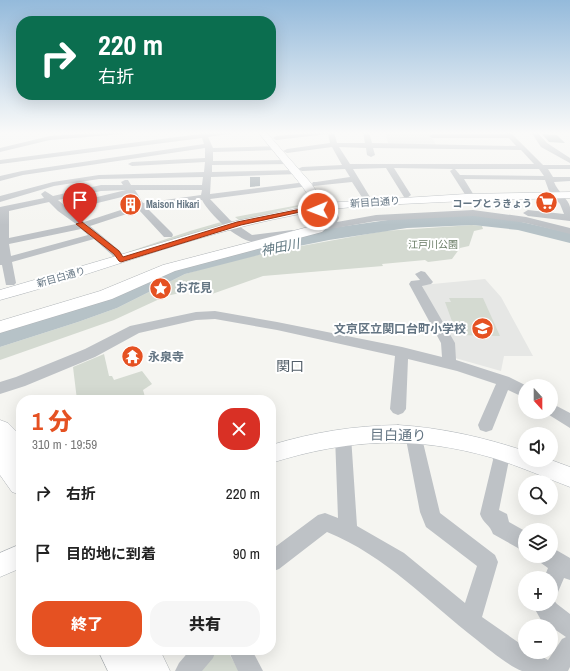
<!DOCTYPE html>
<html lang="ja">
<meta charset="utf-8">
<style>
:root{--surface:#fff;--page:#f6f6f6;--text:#222;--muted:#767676;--accent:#e55122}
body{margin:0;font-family:"Archivo Narrow","Noto Sans JP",sans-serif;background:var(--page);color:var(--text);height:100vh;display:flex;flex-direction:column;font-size:15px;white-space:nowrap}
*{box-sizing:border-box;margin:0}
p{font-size:13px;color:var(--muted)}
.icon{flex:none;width:22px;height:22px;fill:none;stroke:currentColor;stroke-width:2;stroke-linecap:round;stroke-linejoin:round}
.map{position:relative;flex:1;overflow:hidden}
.drawer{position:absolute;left:16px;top:395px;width:260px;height:260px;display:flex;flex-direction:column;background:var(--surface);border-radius:16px;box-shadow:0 4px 16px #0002}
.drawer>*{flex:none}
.top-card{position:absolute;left:16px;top:16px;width:260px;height:84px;border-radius:16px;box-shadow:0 4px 16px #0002;background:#0b6e4f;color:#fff;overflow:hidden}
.needle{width:26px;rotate:159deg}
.fabs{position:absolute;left:518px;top:379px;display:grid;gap:8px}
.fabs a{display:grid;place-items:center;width:40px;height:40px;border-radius:50%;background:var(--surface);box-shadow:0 4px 16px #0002;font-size:20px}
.pin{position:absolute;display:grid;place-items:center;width:34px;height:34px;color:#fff;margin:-41px -17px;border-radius:50% 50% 50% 0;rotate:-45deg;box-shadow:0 0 4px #0007}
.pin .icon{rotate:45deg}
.me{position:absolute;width:44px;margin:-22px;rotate:269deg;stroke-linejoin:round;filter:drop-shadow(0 0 3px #0008)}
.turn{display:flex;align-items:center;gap:14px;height:84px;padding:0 16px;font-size:18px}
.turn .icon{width:52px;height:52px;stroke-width:2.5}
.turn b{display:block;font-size:28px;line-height:34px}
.round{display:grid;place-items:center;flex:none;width:42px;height:42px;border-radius:16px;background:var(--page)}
.head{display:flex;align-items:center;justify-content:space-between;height:68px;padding:0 16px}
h1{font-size:24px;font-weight:800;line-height:30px;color:var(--accent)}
.button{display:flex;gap:8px;margin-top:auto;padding:8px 16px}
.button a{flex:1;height:46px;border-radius:16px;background:var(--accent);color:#fff;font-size:16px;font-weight:800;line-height:46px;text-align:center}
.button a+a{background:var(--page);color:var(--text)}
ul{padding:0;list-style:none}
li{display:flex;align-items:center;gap:12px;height:60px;padding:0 16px}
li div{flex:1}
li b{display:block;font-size:15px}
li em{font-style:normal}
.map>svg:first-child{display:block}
</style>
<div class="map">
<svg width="570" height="671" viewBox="0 0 570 671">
<rect width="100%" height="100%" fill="#f5f5f1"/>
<g fill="#e6e7e5">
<polygon points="379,132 428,132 437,146 389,146 385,133"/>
<polygon points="485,279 501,297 533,356 504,356 501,371 455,358 422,285"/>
</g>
<g fill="#d4dad1">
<polygon points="304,204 305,205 240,221 235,217"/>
<polygon points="221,222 223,223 222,225 131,253 128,252 190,231"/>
<polygon points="472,225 482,226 483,229 474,231 469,246 460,248 452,259 428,262 425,260 382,264 383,266 263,276 212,294 204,293 192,295 190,291 166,296 114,320 0,360 0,347 78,322 117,308 185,274 212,266 274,251 384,231"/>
<polygon points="449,298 483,298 500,336 457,335 445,302 451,302"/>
<polygon points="104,354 109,376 112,376 114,380 142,371 152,384 143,390 145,397 136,400 77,400 73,367"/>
<polygon points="217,650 227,650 239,671 199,671"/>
</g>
<polygon fill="#b6c2c7" points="441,216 490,216 513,220 570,233 570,243 518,230 473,225 407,228 329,240 274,251 185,274 117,308 78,322 0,347 0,323 143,278 324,229 395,219"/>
<g fill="#a5aeb3">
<polygon points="542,134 557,135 565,143 549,142"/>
<polygon points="250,177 260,177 260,186 250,187"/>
</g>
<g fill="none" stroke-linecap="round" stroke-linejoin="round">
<defs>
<g id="major">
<path d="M258,132H266L310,182L325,203L466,194L570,192V198C514,199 457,201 401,204C364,206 326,208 290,216C191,235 97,274 0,300V290L236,221L315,205L302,186Z"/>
<path d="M398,425C443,428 482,437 525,451V460H551L570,467V487C544,477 519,466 493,458C415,435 348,439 271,463V445C315,432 352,426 398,425Z"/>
<polygon points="21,544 21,568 0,577 0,553"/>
</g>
<g id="highway">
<polygon points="322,203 327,204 333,217 330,225 322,232 175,271 112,299 0,333 0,321 100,291 163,265 312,226 319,220 315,207 317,204"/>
<polygon points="0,420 8,423 21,436 21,495 12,492 0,475"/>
<polygon points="98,650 160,650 170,671 108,671"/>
</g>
</defs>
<use href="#major" stroke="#b1b6ba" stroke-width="1"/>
<use href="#highway" stroke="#b1b5b8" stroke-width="1"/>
<g fill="#bec2c6" fill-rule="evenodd">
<polygon points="104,132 126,132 123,134 50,140 0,152 0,148 50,136"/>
<path d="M200,132H232L229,134L208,137L213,148L279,146L280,148L276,150L213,152V161L287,160L291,162L290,164L212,165V172L296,170H299V174L211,177L210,194L306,182H309L310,184L309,186L210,199L230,220L252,235L292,230L297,233L295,235C285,238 262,243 252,242C235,238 210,215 202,200L147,208L172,233L173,235L172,237H164L139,210L90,226L120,251L126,260L125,262H117L112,255L94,239L12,262L16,283L14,285H6L2,265H0V207L44,198L41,194L45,191L53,196L101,185H123L121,182L125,180H128L131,185H202L203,177L99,179L54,186L0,202V196L53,182L99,175L204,172L205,162L132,166L128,164L132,162L205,158V148L23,175L0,181V176L22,171L204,144L202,138L0,164V160L200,134ZM126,190L64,205L58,200L101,191ZM135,190H202L201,195L143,203ZM130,195L136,205L84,222L69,210ZM49,202L58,211L76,224L9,238V211ZM81,229L88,235L11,256L9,244Z"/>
<path d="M317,132H334L337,143H365L363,132H369L372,143L516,146L509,138H432L429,136L432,134H505L504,132H510L543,165H570V169H548L553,177H570V181L554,182C558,192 569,200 570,207C570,212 570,217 570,221L528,216L523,213L528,210L564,214L560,204L549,191L545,180L464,179L475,197L471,200L468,199L450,171L453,169L394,168L411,195L407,198L404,197L386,168L353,169L370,197L366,200L363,199L352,182L313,186L312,184L313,182H316L350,177L345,169L302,171L298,169L302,167L342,165L332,147L287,153L283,151L287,149L330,143L328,134L276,140L273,138L276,136ZM339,147L366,148L367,155L371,157L375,155L373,148L521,150L534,164H350ZM455,169H539L544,176L460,175Z"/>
<polygon points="531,132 537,132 547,143 570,158 570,163 541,147"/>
<polygon points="330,203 335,206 339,218 337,222 376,215 473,210 526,217 570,228 570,234 526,223 473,216 376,221 330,229 325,226 329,218 325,206"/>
<polygon points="421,271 425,272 433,282 431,284 422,286 455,343 456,360 509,377 527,386 525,386 525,398 508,390 492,430 486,432 480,430 478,425 496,384 457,371 408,359 406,409 403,413 398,415 393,413 390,409 395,356 277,330 215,319 196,320 139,333 95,357 25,386 0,394 0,382 16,377 85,349 130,326 196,312 215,311 277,322 402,347 442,357 441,343 409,284 411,281 420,280 415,274"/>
<polygon points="551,403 570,413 570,428 546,413 545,412 551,412"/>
<path d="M413,427L419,429L421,434L440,513L495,555L498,562L482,617L525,647V652H534L548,660L562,639L566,637L541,620L532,604H551V597L557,604L570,614V667L568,671C558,671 529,671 522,671C510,667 487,648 477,640C428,602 386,556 327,532L279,569L271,572V550L318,515L325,513L338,518L335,436L337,431L343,429L349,431L351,436L357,526L404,553L465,603L477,566L426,527L420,512L405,434L407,429Z"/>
<path d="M500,443L506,445L509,460L499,510L507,514L509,522L525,531V552L493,534C490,525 483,523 480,514L493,460L492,450L494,445Z"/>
<polygon points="551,547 570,558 570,580 564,578 558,592 551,595 551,578 544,578 548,568 541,563 538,556 551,556"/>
<polygon points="190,650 216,650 213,658 202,671 175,671 179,663"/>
<polygon points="228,650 252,650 263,671 238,671"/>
</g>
<use href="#major" fill="#fff" fill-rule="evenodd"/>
<use href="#highway" fill="#fff" fill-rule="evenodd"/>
</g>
<linearGradient id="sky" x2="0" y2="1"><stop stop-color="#94badb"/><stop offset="0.59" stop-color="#fafaf9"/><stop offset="1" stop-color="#fafaf9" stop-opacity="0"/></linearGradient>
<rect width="570" height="225" fill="url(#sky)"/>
<polygon fill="#e55122" stroke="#953516" points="316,206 321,208 321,211 315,210 300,212 241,225 121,262 119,261 114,254 76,224 82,222 119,251 123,257 237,222"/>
<defs>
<symbol id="supermarket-disc" viewBox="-11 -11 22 22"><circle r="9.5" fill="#e55122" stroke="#fff"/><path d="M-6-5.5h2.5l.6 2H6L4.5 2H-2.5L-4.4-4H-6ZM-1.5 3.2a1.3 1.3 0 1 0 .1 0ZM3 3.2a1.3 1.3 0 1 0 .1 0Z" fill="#fff"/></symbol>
<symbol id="building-disc" viewBox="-11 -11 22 22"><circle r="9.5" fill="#e55122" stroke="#fff"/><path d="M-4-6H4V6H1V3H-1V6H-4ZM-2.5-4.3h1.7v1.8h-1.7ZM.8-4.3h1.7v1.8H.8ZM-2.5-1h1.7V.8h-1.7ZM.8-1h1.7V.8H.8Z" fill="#fff"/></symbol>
<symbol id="sight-disc" viewBox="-11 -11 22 22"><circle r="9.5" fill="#e55122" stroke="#fff"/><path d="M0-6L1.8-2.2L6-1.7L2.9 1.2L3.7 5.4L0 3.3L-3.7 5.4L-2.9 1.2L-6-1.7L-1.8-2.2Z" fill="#fff"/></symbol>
<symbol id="school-disc" viewBox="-11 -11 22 22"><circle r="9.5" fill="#e55122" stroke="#fff"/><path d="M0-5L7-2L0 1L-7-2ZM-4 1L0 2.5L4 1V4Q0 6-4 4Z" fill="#fff"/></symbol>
<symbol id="temple-disc" viewBox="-11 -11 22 22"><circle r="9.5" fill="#e55122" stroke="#fff"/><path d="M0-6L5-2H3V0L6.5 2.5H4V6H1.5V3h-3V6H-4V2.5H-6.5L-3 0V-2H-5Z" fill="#fff"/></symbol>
</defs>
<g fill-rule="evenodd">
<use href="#supermarket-disc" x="534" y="190" width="25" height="25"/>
<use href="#building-disc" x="118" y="192" width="25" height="25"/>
<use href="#sight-disc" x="148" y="276" width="25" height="25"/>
<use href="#school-disc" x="470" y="316" width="25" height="25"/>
<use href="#temple-disc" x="120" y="344" width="25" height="25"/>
</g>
<g text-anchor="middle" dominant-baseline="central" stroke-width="4" stroke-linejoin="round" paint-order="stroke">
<g font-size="10" fill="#647583" stroke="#fff">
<text transform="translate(375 202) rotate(-4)">新目白通り</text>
<text transform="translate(61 277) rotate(-16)">新目白通り</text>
</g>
<g font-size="10" font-weight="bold" fill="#647583" stroke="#fff" text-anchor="end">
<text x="532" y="203">コープとうきょう</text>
<text x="146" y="204" text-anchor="start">Maison Hikari</text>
</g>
<g font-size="10" fill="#677a63" stroke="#fff">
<text x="433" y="244">江戸川公園</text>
</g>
<g font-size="12" font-weight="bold" fill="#647583" stroke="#fff" text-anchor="start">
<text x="176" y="288">お花見</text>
<text x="466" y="329" text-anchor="end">文京区立関口台町小学校</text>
<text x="148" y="357">永泉寺</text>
</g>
<g font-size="13" font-style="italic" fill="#5f7780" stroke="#fff">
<text transform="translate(280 247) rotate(-11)">神田川</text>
</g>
<g font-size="14" fill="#525e68" stroke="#fff">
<text x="290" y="366">関口</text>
</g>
<g font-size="14" fill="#647583" stroke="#fff">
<text transform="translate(398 435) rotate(1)">目白通り</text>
</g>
</g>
</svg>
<div class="fabs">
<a><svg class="needle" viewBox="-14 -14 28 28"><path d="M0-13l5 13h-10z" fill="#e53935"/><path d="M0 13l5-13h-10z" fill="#767676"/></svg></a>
<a><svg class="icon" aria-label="sound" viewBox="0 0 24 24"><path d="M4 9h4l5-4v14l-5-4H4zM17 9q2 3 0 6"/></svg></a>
<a><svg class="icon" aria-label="search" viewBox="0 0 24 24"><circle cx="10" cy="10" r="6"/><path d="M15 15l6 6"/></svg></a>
<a><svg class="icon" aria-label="layers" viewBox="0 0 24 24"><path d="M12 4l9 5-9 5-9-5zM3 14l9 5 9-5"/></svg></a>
<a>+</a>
<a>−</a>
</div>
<div class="pin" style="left:80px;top:224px;background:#d93025"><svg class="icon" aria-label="arrive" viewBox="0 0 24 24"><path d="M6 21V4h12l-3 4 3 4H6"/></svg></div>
<svg class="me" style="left:318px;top:210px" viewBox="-20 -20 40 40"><circle r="17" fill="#e55122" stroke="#fff" stroke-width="3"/><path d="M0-11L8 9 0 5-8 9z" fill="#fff"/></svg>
<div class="top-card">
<div class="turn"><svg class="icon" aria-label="right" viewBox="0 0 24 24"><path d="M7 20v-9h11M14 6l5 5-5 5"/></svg><div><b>220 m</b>右折</div></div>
</div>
<section class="drawer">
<div class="head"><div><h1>1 分</h1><p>310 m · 19:59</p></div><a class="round" style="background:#d93025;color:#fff"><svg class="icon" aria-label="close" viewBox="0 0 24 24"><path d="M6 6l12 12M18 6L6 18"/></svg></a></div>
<ul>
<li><svg class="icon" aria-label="right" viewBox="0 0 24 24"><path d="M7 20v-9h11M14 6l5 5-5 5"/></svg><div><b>右折</b></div><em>220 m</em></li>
<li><svg class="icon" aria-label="arrive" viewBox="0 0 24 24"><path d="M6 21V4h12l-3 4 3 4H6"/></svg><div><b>目的地に到着</b></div><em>90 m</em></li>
</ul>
<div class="button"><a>終了</a><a>共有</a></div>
</section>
</div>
